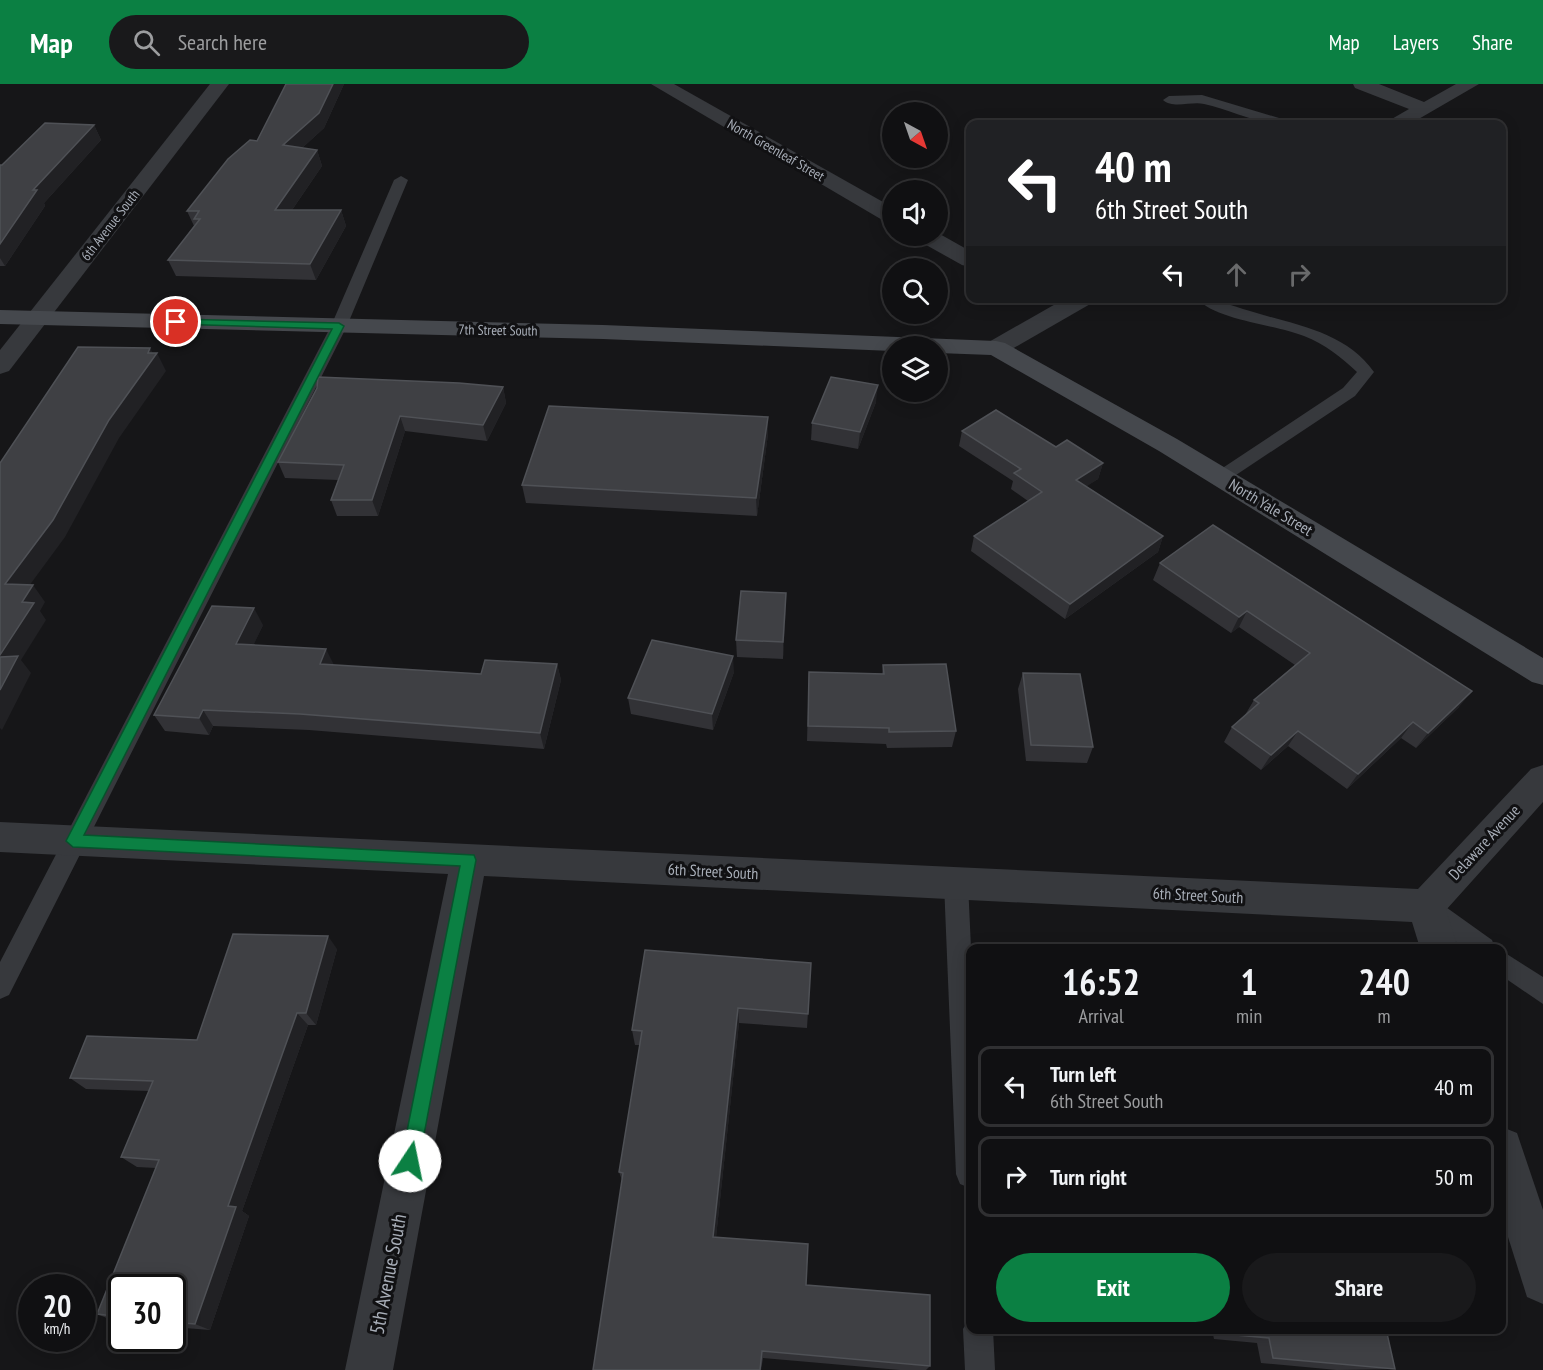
<!DOCTYPE html>
<style>
:root{--surface:#101012;--page:#19191b;--text:#f1f3f6;--muted:#9c9d9f;--line:#303032;--accent:#0b8043}
body{margin:0;font-family:"PT Sans Narrow",sans-serif;background:var(--page);color:var(--text);height:100vh;display:flex;flex-direction:column;font-size:22px;white-space:nowrap}
*{box-sizing:border-box;margin:0}
p{font-size:20px;color:var(--muted)}
.icon{flex:none;width:33px;height:33px;fill:none;stroke:currentColor;stroke-width:2;stroke-linecap:round;stroke-linejoin:round}
.map{position:relative;flex:1;overflow:hidden}
.drawer{position:absolute;left:966px;top:860px;width:540px;height:390px;display:flex;flex-direction:column;background:var(--surface);border-radius:12px;box-shadow:0 3px 15px #0003,0 0 0 2px var(--line)}
.drawer>*{flex:none}
.top-card{position:absolute;left:966px;top:36px;width:540px;height:183px;border-radius:12px;box-shadow:0 3px 15px #0003,0 0 0 2px var(--line);background:#202124;color:#fff;overflow:hidden}
.needle{width:39px;rotate:140deg}
.tools{position:absolute;left:882px;top:18px;display:grid;gap:12px}
.tools a{display:grid;place-items:center;width:66px;height:66px;border-radius:50%;background:var(--surface);box-shadow:0 3px 15px #0003,0 0 0 2px var(--line);font-size:30px}
.speed{position:absolute;left:18px;top:1190px;display:flex;gap:12px;font-size:30px;font-weight:700;text-align:center}
.speed>*{display:grid;place-content:center;width:78px;height:78px;border-radius:50%;background:var(--surface);box-shadow:0 3px 15px #0003,0 0 0 2px var(--line);line-height:1}
.speed small{font-size:15px;font-weight:400}
.speed .limit{border:3px solid #111;border-radius:9px;background:#fff;color:#111}
.pin{position:absolute;display:grid;place-items:center;width:51px;height:51px;color:#fff;margin:-26px;border:3px solid #fff;border-radius:50%;box-shadow:0 2px 6px #0007}
.me{position:absolute;width:66px;margin:-33px;rotate:11deg;stroke-linejoin:round;filter:drop-shadow(0 0 4px #0008)}
.turn{display:flex;align-items:center;gap:21px;height:126px;padding:0 30px;font-size:27px}
.turn .icon{width:78px;height:78px;stroke-width:2.5}
.turn b{display:block;font-size:42px;line-height:51px}
.lanes{display:flex;align-items:center;height:57px;padding:0 30px;background:#0003;justify-content:center;gap:30px;direction:ltr}
.lanes .off{opacity:.35}
.eta{display:flex;justify-content:space-evenly;align-items:center;height:102px;text-align:center}
.eta b{font-size:36px;font-weight:600;line-height:42px}
.cta{display:flex;gap:12px;margin-top:auto;padding:12px 30px}
.cta a{flex:1;height:69px;border-radius:36px;background:var(--accent);color:#fff;font-size:24px;font-weight:600;line-height:69px;text-align:center}
.cta a+a{background:var(--page);color:var(--text)}
ul{padding:0;list-style:none}
li{display:flex;align-items:center;gap:18px;height:81px;margin:0 12px 9px;padding:0 18px;border:3px solid var(--line);border-radius:12px}
li div{flex:1}
li b{display:block;font-size:22px}
li em{font-style:normal}
header{display:flex;align-items:center;gap:36px;box-sizing:border-box;height:84px;padding:0 30px;background:var(--accent);color:#fff}
header strong{font-size:28px}
nav{display:flex;gap:33px;margin-inline-start:auto;font-size:21px}
.search{width:420px;height:54px;background:var(--page);display:flex;align-items:center;gap:15px;box-sizing:border-box;padding:0 21px;border-radius:33px;color:var(--muted);font-size:22px}
.map>svg:first-child{display:block}
</style>
<header>
<strong>Map</strong>
<div class="search"><svg class="icon" aria-label="search" viewBox="0 0 24 24"><circle cx="10" cy="10" r="6"/><path d="M15 15l6 6"/></svg>Search here</div>
<nav><a>Map</a><a>Layers</a><a>Share</a></nav>
</header>
<div class="map">
<svg width="1543" height="1286" viewBox="0 0 1543 1286">
<rect width="100%" height="100%" fill="#161618"/>
<g fill="none" stroke-linecap="round" stroke-linejoin="round">
<g fill="#37393d" fill-rule="evenodd">
<path d="M1202,11L1289,37L1291,40C1262,43 1232,26 1204,20C1192,17 1173,25 1163,16L1169,12Z"/>
<polygon points="401,92 408,96 347,242 9,911 0,915 0,878 331,242 394,96"/>
<path d="M1196,214C1216,214 1231,222 1250,227C1294,241 1345,247 1374,288L1355,312L1227,397H1215L1212,393L1215,389L1343,304L1357,288C1341,273 1325,260 1304,252C1275,240 1217,237 1196,214Z"/>
<polygon points="956,789 964,792 968,799 971,864 970,1104 960,1100 956,1090 944,799 948,792"/>
<polygon points="1428,812 1436,816 1492,856 1495,864 1464,864 1420,830 1416,823 1420,816"/>
<polygon points="1502,867 1543,893 1543,920 1502,892"/>
<polygon points="970,1233 970,1245 993,1245 995,1286 965,1286 963,1245"/>
</g>
<g fill="#37393d" fill-rule="evenodd">
<polygon points="210,0 229,0 9,287 0,290 0,266"/>
<polygon points="651,0 674,0 892,123 892,138 884,137"/>
<polygon points="1353,0 1379,0 1424,18 1456,0 1479,0 1410,40 1388,40 1390,36 1409,25 1355,4"/>
<polygon points="938,149 970,167 970,183 962,181 919,157 916,152 938,152"/>
<polygon points="1066,214 1095,214 1092,219 1005,269 996,271 987,269 984,264 987,259"/>
<polygon points="1543,681 1543,718 1446,826 1458,864 1420,864 1412,838 484,792 393,1286 345,1286 448,790 0,768 0,738 1418,805 1531,685"/>
<polygon points="1502,1043 1517,1049 1543,1126 1543,1220 1527,1213 1502,1134"/>
</g>
<polygon fill="#45484d" fill-rule="evenodd" points="0,226 603,241 996,257 1005,259 1177,355 1543,574 1543,601 1532,598 1159,367 991,271 938,269 938,262 892,262 892,267 603,255 0,240"/>
</g>
<g fill="#323236">
<polygon points="286,0 344,0 324,44 302,64 317,66 322,82 292,126 341,126 346,142 316,196 176,192 168,176 194,142 187,127 257,57"/>
<polygon points="94,41 101,56 44,119 45,122 5,182 0,182 0,81 2,81"/>
<polygon points="503,303 506,319 487,357 405,347 378,432 337,432 331,416 338,396 285,394 278,378 317,304"/>
<polygon points="876,318 858,365 811,356 812,339"/>
<polygon points="768,333 768,350 757,432 526,419 522,401"/>
<polygon points="962,347 1056,363 1103,379 1098,395 1086,402 1163,452 1158,468 1065,535 971,467 974,452 1028,417 1011,405 1013,397 959,362"/>
<polygon points="1160,479 1459,623 1416,664 1401,654 1347,705 1288,662 1261,686 1224,658 1232,643 1245,631 1254,616 1295,581 1239,543 1231,549 1153,496"/>
<polygon points="786,509 783,575 737,573 736,556"/>
<polygon points="263,541 253,561 334,581 481,590 557,580 561,596 544,665 309,646 213,642 209,651 165,647 154,631"/>
<polygon points="883,581 956,647 952,663 887,664 886,660 807,657 809,588 882,590"/>
<polygon points="734,588 713,646 631,630 628,614"/>
<polygon points="1023,589 1093,663 1087,679 1026,677 1018,605"/>
<polygon points="337,865 316,941 308,941 242,1127 249,1132 210,1246 172,1243 172,1203 122,1203 122,1237 114,1237 97,1230 156,1084 137,1083 121,1073 149,1007 86,1005 70,994 197,956"/>
<polygon points="811,879 807,944 739,939 716,1153 806,1201 930,1282 926,1286 900,1286 763,1274 761,1286 593,1286 622,1096 619,1088 640,961 635,961 632,946"/>
<polygon points="1212,1245 1386,1245 1395,1285 1337,1286 1261,1279 1257,1259 1214,1255"/>
</g>
<g fill="#212124">
<polygon points="333,0 344,0 324,44 288,77 283,61"/>
<polygon points="94,41 101,56 44,119 45,122 5,182 0,174 0,160 33,106"/>
<polygon points="317,66 322,82 281,142 275,126"/>
<polygon points="341,126 346,142 316,196 310,180"/>
<polygon points="150,264 155,273 157,269 166,287 119,354 65,453 18,517 5,500"/>
<polygon points="878,301 876,318 858,365 860,348"/>
<polygon points="503,303 506,319 487,357 483,341"/>
<polygon points="400,332 405,347 378,432 372,416"/>
<polygon points="768,333 768,350 757,432 756,414"/>
<polygon points="1103,379 1098,395 1072,412 1076,396"/>
<polygon points="1163,452 1158,468 1065,535 1070,520"/>
<polygon points="33,501 45,518 40,527 46,536 21,576 31,589 2,646 0,644 0,571 22,518"/>
<polygon points="786,509 786,526 783,575 783,558"/>
<polygon points="254,524 263,541 246,577 236,560"/>
<polygon points="1247,527 1239,543 1231,549 1239,533"/>
<polygon points="326,565 334,581 320,580"/>
<polygon points="733,572 734,588 713,646 712,630"/>
<polygon points="557,580 561,596 544,665 540,649"/>
<polygon points="1472,607 1459,623 1416,664 1428,649"/>
<polygon points="203,626 213,642 209,651 199,634"/>
<polygon points="1413,638 1401,654 1347,705 1358,690"/>
<polygon points="1298,647 1288,662 1261,686 1271,671"/>
<polygon points="328,852 337,865 316,941 306,929"/>
<polygon points="738,924 739,939 715,1163 713,1153"/>
<polygon points="297,929 308,941 242,1127 249,1132 210,1246 195,1240 228,1122"/>
</g>
<g fill="#3f4044" stroke="#4f5156" stroke-width="1.5">
<polygon points="286,0 333,0 319,29 283,61 317,66 275,126 341,126 310,180 168,176 200,135 194,135 199,127 187,127 228,75 250,56 257,57"/>
<polygon points="45,39 94,41 33,106 37,106 0,160 0,81 2,81"/>
<polygon points="78,263 150,264 148,269 157,269 109,336 53,436 5,500 33,501 22,518 34,519 0,571 0,379"/>
<polygon points="318,293 459,299 503,303 483,341 400,332 372,416 331,416 344,381 278,378 317,304"/>
<polygon points="831,293 878,301 860,348 812,339"/>
<polygon points="549,322 768,333 756,414 522,401"/>
<polygon points="996,326 1056,363 1067,356 1103,379 1076,396 1163,452 1070,520 974,452 1042,408 1014,389 1021,385 962,347"/>
<polygon points="1213,441 1472,607 1428,649 1413,638 1358,690 1298,647 1271,671 1232,643 1259,619 1254,616 1310,569 1247,527 1239,533 1160,479"/>
<polygon points="741,507 786,509 783,558 736,556"/>
<polygon points="212,522 254,524 236,560 326,565 320,580 481,590 485,576 557,580 540,649 300,630 203,626 199,634 154,631"/>
<polygon points="652,556 733,572 712,630 628,614"/>
<polygon points="18,572 0,606 0,573"/>
<polygon points="946,580 956,647 889,648 889,644 808,642 809,588 884,590 883,581"/>
<polygon points="1023,589 1080,590 1093,663 1031,661"/>
<polygon points="233,850 328,852 306,929 297,929 228,1122 236,1123 195,1240 172,1238 172,1203 122,1203 122,1233 97,1230 159,1076 121,1073 153,997 70,994 87,952 197,956"/>
<polygon points="645,866 811,879 808,930 738,924 713,1153 808,1160 806,1201 930,1211 930,1282 762,1267 760,1286 593,1286 623,1089 619,1088 642,947 632,946"/>
<polygon points="1224,1245 1386,1245 1395,1285 1273,1274 1269,1254 1225,1250"/>
</g>
<polygon fill="#0b8043" stroke="#07532c" stroke-width="1.5" points="176,235 339,239 344,242 84,751 474,771 476,776 419,1077 416,1083 410,1086 404,1083 401,1077 460,782 73,763 66,757 332,245 173,240 171,238"/>
<g text-anchor="middle" dominant-baseline="central" stroke-width="6" stroke-linejoin="round" paint-order="stroke">
<g font-size="14" fill="#a8aeb8" stroke="#111113">
<text transform="translate(776 66) rotate(30)">North Greenleaf Street</text>
<text transform="translate(110 141) rotate(-52)">6th Avenue South</text>
<text transform="translate(498 246) rotate(1)">7th Street South</text>
</g>
<g font-size="16" fill="#a8aeb8" stroke="#111113">
<text transform="translate(1271 423) rotate(31)">North Yale Street</text>
<text transform="translate(1484 758) rotate(-47)">Delaware Avenue</text>
<text transform="translate(713 787) rotate(3)">6th Street South</text>
<text transform="translate(1198 811) rotate(3)">6th Street South</text>
</g>
<g font-size="20" fill="#a8aeb8" stroke="#111113">
<text transform="translate(388 1190) rotate(-79)">5th Avenue South</text>
</g>
</g>
</svg>
<div class="tools">
<a><svg class="needle" viewBox="-14 -14 28 28"><path d="M0-13l5 13h-10z" fill="#e53935"/><path d="M0 13l5-13h-10z" fill="#9c9d9f"/></svg></a>
<a><svg class="icon" aria-label="sound" viewBox="0 0 24 24"><path d="M4 9h4l5-4v14l-5-4H4zM17 9q2 3 0 6"/></svg></a>
<a><svg class="icon" aria-label="search" viewBox="0 0 24 24"><circle cx="10" cy="10" r="6"/><path d="M15 15l6 6"/></svg></a>
<a><svg class="icon" aria-label="layers" viewBox="0 0 24 24"><path d="M12 4l9 5-9 5-9-5zM3 14l9 5 9-5"/></svg></a>
</div>
<div class="speed"><div>20<small>km/h</small></div><div class="limit">30</div></div>
<div class="pin" style="left:176px;top:238px;background:#d93025"><svg class="icon" aria-label="arrive" viewBox="0 0 24 24"><path d="M6 21V4h12l-3 4 3 4H6"/></svg></div>
<svg class="me" style="left:410px;top:1077px" viewBox="-20 -20 40 40"><circle r="19" fill="#fff"/><path d="M0-13L10 11 0 6-10 11z" fill="#0b8043"/></svg>
<div class="top-card">
<div class="turn"><svg class="icon" aria-label="left" viewBox="0 0 24 24"><path d="M17 20v-9H6M10 6l-5 5 5 5"/></svg><div><b>40 m</b>6th Street South</div></div>
<div class="lanes"><svg class="icon" aria-label="left" viewBox="0 0 24 24"><path d="M17 20v-9H6M10 6l-5 5 5 5"/></svg><svg class="icon off" aria-label="ahead" viewBox="0 0 24 24"><path d="M12 20V5M6 11l6-6 6 6"/></svg><svg class="icon off" aria-label="right" viewBox="0 0 24 24"><path d="M7 20v-9h11M14 6l5 5-5 5"/></svg></div>
</div>
<section class="drawer">
<div class="eta">
<div><b>16:52</b><p>Arrival</p></div>
<div><b>1</b><p>min</p></div>
<div><b>240</b><p>m</p></div>
</div>
<ul>
<li><svg class="icon" aria-label="left" viewBox="0 0 24 24"><path d="M17 20v-9H6M10 6l-5 5 5 5"/></svg><div><b>Turn left</b><p>6th Street South</p></div><em>40 m</em></li>
<li><svg class="icon" aria-label="right" viewBox="0 0 24 24"><path d="M7 20v-9h11M14 6l5 5-5 5"/></svg><div><b>Turn right</b></div><em>50 m</em></li>
</ul>
<div class="cta"><a>Exit</a><a>Share</a></div>
</section>
</div>
